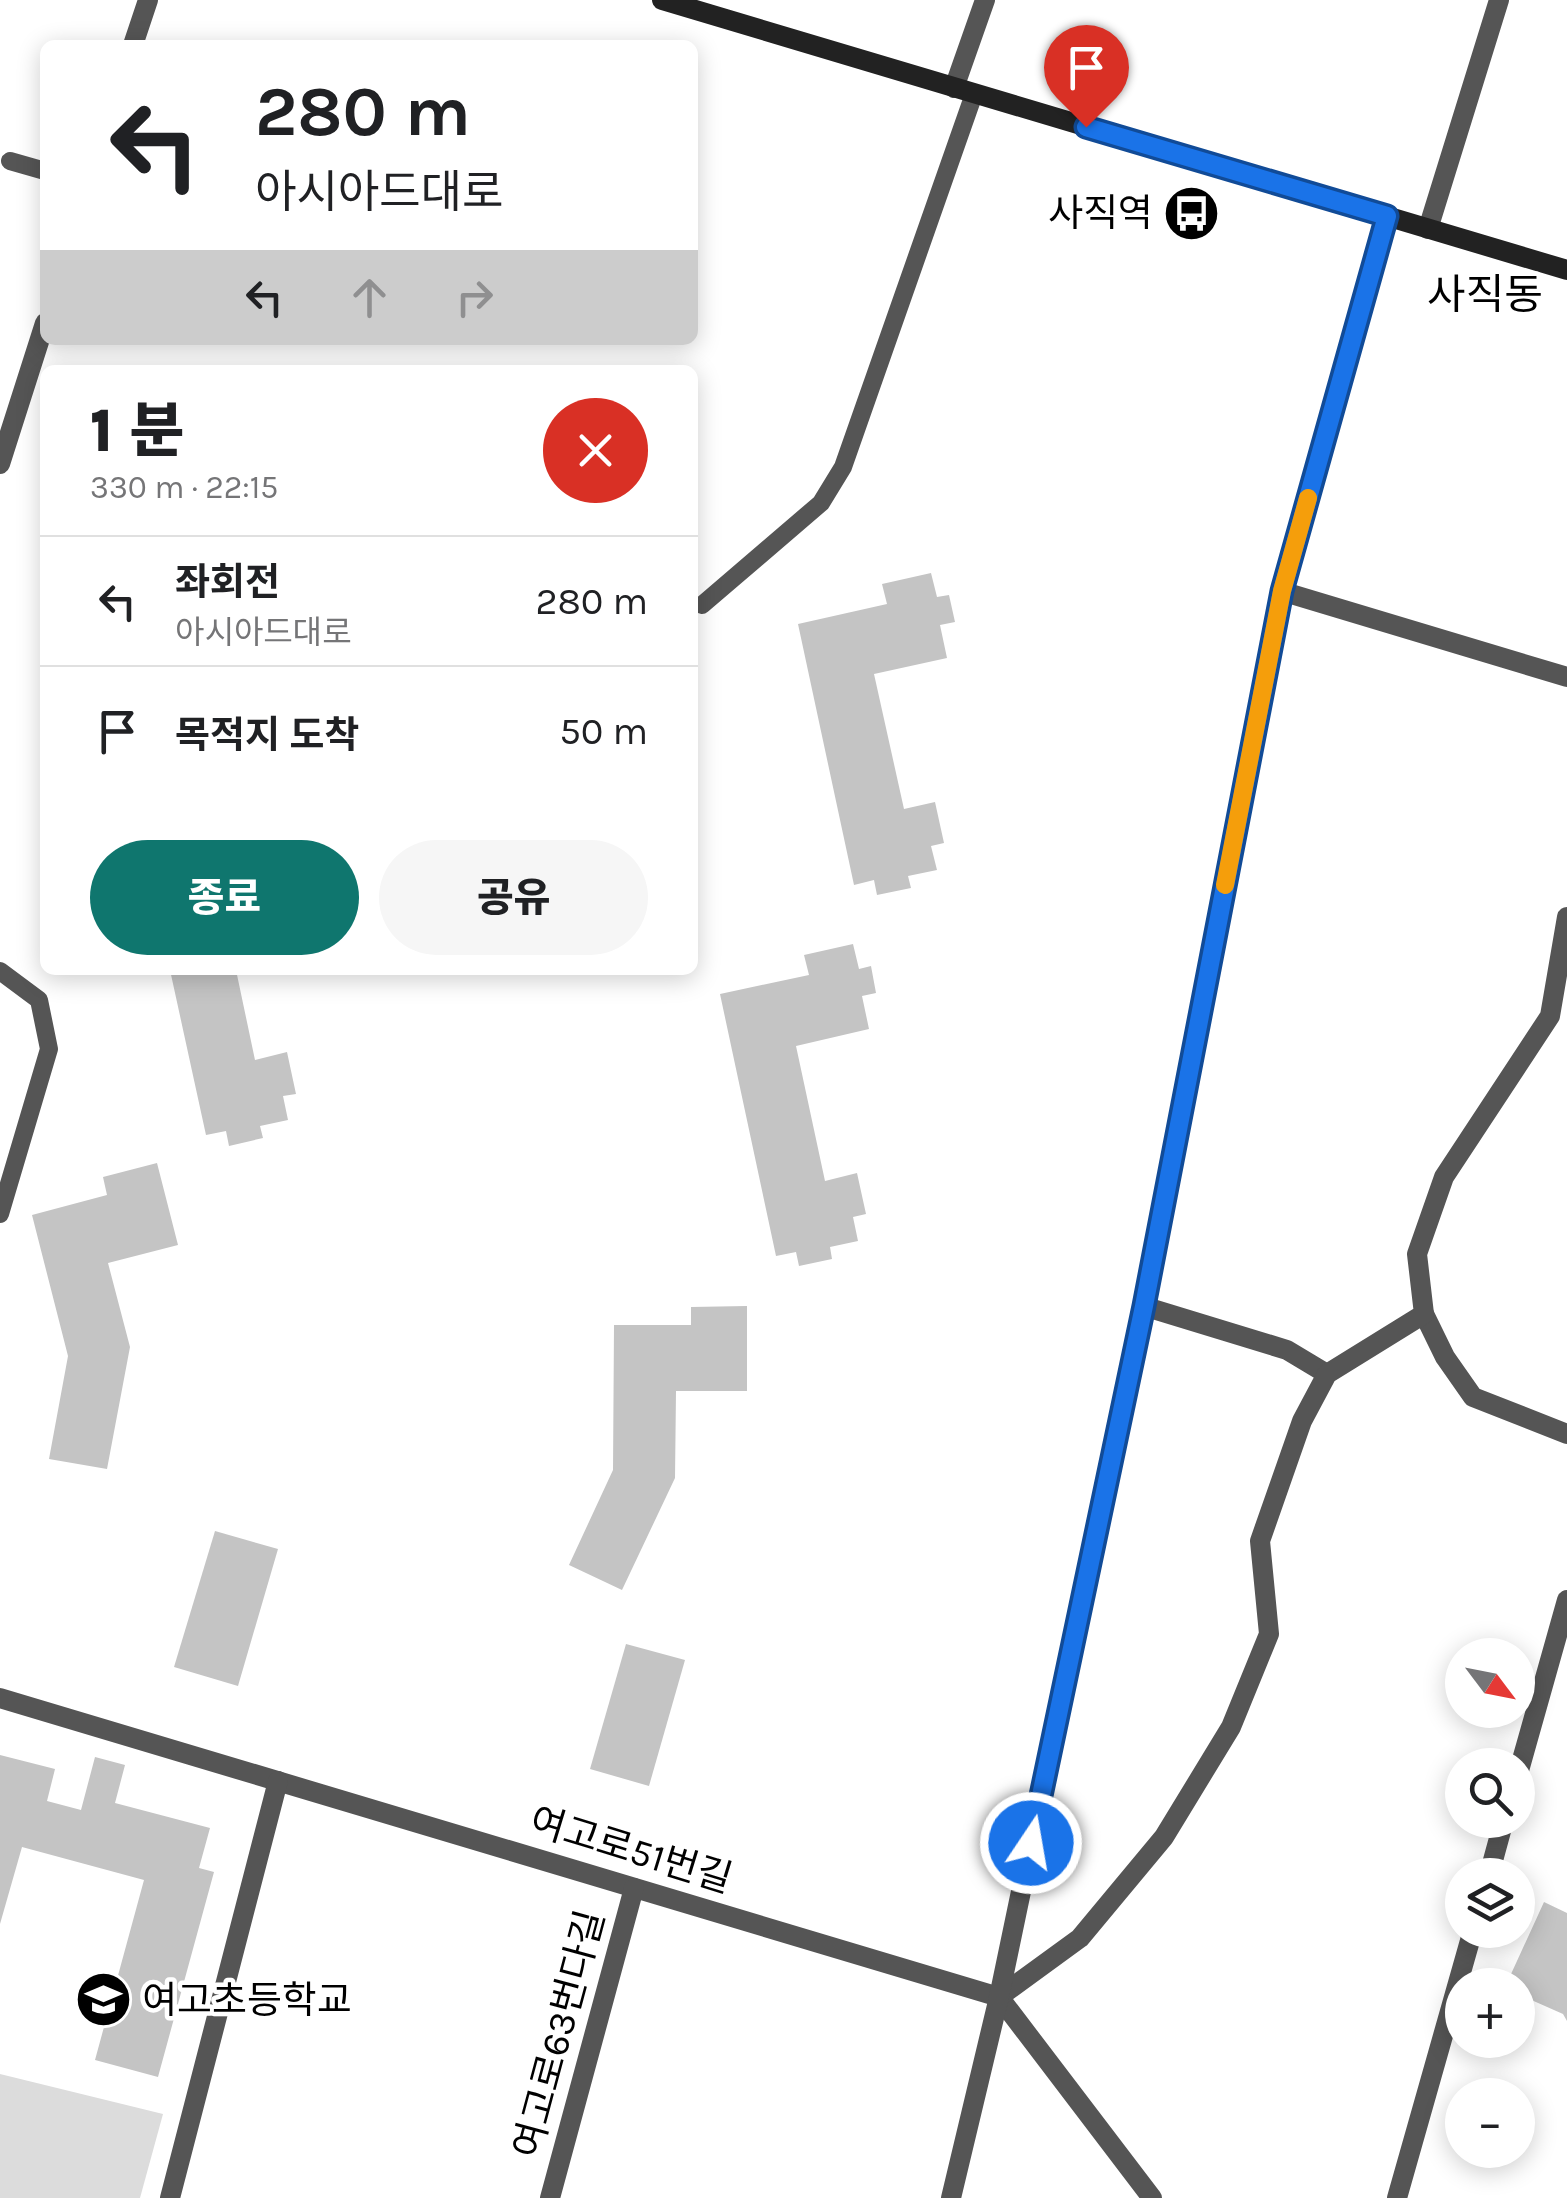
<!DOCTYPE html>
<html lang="ko">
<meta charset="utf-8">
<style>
:root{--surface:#fff;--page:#f6f6f6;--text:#202124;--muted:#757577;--line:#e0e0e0;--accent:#0f766e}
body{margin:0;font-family:Karla,"Noto Sans KR",sans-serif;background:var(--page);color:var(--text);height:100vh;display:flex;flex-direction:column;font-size:38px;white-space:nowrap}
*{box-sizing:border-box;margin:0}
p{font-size:32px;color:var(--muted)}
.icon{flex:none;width:55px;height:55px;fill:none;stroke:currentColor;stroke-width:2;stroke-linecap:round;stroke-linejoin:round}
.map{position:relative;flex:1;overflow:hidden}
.sheet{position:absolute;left:40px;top:365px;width:658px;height:610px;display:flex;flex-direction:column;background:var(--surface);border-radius:15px;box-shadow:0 5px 25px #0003}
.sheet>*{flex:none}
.top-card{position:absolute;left:40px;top:40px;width:658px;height:305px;border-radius:15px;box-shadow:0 5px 25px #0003;background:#fff;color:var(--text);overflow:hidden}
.needle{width:65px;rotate:122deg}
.buttons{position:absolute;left:1445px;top:1638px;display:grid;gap:20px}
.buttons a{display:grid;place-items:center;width:90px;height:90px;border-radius:50%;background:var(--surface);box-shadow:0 5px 25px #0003;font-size:50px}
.pin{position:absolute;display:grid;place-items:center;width:85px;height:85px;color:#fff;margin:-102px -42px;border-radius:50% 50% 50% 0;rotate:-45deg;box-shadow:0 0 10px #0007}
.pin .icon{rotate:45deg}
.me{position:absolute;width:110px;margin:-55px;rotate:12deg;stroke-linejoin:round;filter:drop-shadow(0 0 8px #0008)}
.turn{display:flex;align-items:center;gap:35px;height:210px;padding:0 50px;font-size:45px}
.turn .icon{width:130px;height:130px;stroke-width:2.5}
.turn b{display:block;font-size:70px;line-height:85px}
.lanes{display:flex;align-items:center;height:95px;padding:0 50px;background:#0003;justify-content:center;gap:50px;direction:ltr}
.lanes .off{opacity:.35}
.round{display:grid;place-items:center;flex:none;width:105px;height:105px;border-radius:52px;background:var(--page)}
.head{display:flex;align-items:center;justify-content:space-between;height:170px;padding:0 50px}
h1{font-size:60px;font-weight:800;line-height:75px}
.primary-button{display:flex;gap:20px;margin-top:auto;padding:20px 50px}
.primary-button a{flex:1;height:115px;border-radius:60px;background:var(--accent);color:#fff;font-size:40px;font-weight:800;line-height:115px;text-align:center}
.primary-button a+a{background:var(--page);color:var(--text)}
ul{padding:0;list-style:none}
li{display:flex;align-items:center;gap:30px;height:130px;padding:0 50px;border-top:2px solid var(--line)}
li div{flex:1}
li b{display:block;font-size:38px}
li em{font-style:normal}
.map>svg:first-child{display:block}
</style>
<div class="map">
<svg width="1567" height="2198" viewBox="0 0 1567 2198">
<rect width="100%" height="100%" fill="#fff"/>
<polygon fill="#dcdcdc" points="0,2074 163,2114 140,2198 0,2198"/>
<g fill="#c4c4c4">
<polygon points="931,573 937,597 949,595 955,622 940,625 947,658 874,674 904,809 935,802 944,843 931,846 937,870 908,876 911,888 877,895 874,880 854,885 798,624 887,604 882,584"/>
<polygon points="853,944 859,969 871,966 876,993 862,996 869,1029 796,1046 825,1181 857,1173 866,1214 853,1217 858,1241 830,1247 832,1259 799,1266 796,1252 776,1256 720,994 809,975 804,955"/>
<polygon points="170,970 236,970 255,1060 287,1052 296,1094 283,1096 288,1120 260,1126 263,1138 229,1146 226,1131 206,1135"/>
<polygon points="157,1163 178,1245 108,1263 130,1347 107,1469 49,1459 68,1356 32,1215 107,1195 103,1177"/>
<polygon points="747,1306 747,1391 676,1391 675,1478 622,1590 569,1565 613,1470 614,1325 691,1325 691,1307"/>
<polygon points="215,1531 278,1549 238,1686 174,1667"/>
<polygon points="626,1644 685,1660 649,1786 590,1769"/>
<polygon points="0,1755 55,1769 47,1801 81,1810 95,1757 125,1765 115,1803 210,1828 199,1868 214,1872 158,2077 95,2060 144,1880 22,1847 0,1924"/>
<polygon points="1544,1902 1567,1913 1567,2021 1563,2014 1518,1994 1518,1985 1506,1985"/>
</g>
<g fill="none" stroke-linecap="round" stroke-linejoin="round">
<g stroke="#555" stroke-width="18">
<polyline points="10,161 45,171"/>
<polyline points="702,605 821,503 843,467 974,94"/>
<polyline points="0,971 39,1000 49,1049 0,1214"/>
</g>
<g stroke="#555" stroke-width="20">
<polyline points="133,45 148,0"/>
<polyline points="954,88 985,0"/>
<polyline points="1428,229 1499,0"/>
<polyline points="0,464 45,323"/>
<polyline points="1281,591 1567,677"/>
<polyline points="1143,1306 1287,1350 1327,1374"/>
<polyline points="1424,1314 1445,1357 1473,1397 1567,1434"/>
<polyline points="0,1698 999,1997 1152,2198"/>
<polyline points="1518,1774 1567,1600"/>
<polyline points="1489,1875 1504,1820"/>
<polyline points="999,1997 1080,1938 1164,1837 1231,1727 1269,1634 1260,1541 1302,1421 1327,1374 1424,1314 1417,1254 1444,1177 1550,1016 1567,917"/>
<polyline points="170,2198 278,1781"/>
<polyline points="550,2198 634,1888"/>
<polyline points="951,2198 999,1997 1143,1306 1281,591 1387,217"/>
<polyline points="1397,2198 1473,1930"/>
</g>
<polyline stroke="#222" stroke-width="20" points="662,0 1567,270"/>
</g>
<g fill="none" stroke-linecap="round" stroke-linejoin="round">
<defs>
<polyline id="route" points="1031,1843 1144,1306 1282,591 1387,216 1086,127"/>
</defs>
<use href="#route" stroke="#114b97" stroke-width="25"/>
<use href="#route" stroke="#1a73e8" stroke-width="18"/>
<polyline stroke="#f59e0b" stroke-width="18" points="1225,885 1282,591 1308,498"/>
</g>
<defs>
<symbol id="bus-disc" viewBox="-11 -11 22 22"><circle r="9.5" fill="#000" stroke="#fff"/><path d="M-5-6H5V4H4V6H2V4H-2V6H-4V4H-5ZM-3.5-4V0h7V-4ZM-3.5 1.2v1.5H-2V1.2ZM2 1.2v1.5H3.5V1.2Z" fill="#fff"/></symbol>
<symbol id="school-disc" viewBox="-11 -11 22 22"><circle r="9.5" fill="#000" stroke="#fff"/><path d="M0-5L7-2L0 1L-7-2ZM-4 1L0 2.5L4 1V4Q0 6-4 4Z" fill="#fff"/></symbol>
</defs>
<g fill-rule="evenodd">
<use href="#bus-disc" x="1160" y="182" width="63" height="63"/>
<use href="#school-disc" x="72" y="1968" width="63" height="63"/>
</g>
<g text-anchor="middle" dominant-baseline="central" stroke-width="9" stroke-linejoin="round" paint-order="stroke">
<g font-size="38" fill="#000" stroke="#fff" text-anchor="end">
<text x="1153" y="213">사직역</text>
<text x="142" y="2000" text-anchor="start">여고초등학교</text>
</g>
<g font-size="38" fill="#000" stroke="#fff">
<text transform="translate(631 1850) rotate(17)">여고로51번길</text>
<text transform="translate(559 2034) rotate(-75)">여고로63번다길</text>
</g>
<g font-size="42" fill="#000" stroke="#fff">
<text x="1485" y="295">사직동</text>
</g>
</g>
</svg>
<div class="buttons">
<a><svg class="needle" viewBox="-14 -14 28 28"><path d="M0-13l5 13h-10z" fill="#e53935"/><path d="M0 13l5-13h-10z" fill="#757577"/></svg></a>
<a><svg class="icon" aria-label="search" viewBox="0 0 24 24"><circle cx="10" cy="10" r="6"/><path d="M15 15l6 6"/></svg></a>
<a><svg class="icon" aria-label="layers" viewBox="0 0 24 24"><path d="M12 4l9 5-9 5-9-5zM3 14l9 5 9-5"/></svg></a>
<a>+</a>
<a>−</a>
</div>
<div class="pin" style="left:1086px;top:127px;background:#d93025"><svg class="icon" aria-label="arrive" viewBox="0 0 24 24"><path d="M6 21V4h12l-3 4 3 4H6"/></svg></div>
<svg class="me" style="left:1031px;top:1843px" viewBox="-20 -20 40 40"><circle r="17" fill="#1a73e8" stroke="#fff" stroke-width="3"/><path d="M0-11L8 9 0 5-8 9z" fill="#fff"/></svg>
<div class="top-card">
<div class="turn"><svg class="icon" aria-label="left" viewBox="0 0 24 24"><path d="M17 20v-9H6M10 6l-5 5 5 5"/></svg><div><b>280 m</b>아시아드대로</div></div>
<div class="lanes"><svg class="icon" aria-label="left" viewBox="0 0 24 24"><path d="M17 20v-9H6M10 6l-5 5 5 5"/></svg><svg class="icon off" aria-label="ahead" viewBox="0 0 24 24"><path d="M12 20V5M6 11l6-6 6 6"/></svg><svg class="icon off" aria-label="right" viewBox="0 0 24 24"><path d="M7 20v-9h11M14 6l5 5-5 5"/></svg></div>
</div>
<section class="sheet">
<div class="head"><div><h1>1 분</h1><p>330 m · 22:15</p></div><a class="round" style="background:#d93025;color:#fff"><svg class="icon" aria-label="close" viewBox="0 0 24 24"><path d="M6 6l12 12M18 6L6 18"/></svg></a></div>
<ul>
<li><svg class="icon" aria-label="left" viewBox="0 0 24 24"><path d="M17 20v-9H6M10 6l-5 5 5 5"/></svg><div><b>좌회전</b><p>아시아드대로</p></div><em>280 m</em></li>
<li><svg class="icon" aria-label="arrive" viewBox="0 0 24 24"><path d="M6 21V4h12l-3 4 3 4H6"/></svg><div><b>목적지 도착</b></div><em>50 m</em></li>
</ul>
<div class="primary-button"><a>종료</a><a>공유</a></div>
</section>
</div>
